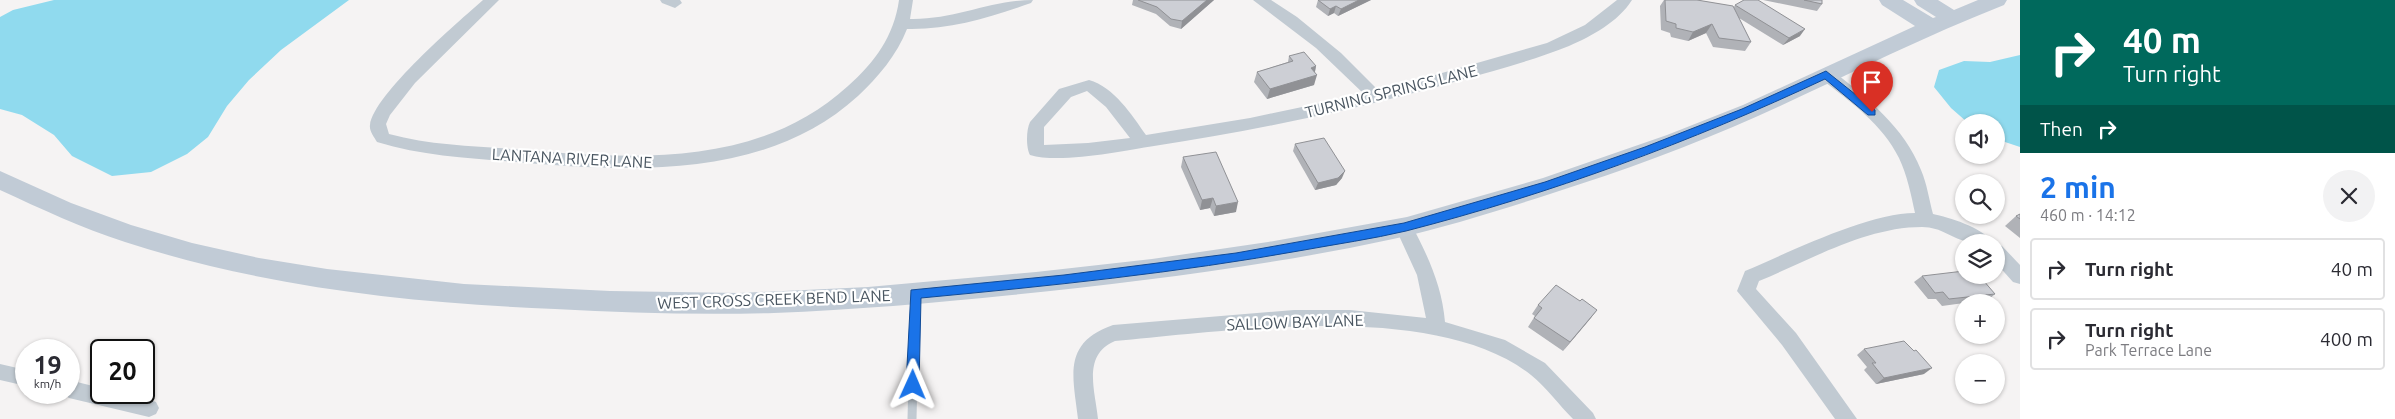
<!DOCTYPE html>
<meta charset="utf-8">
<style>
:root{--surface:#fff;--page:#f2f2f3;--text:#2b2b33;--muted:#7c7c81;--line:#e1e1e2;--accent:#1a73e8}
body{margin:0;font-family:Ubuntu,sans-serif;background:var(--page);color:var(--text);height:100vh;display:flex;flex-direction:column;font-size:19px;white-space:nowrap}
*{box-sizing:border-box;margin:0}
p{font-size:16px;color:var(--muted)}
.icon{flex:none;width:28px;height:28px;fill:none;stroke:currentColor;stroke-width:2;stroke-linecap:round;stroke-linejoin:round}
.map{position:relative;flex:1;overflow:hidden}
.sheet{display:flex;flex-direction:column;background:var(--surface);width:375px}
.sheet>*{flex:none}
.guide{background:#00695c;color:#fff;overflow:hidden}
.buttons{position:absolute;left:1955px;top:114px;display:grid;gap:10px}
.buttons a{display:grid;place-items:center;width:50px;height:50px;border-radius:50%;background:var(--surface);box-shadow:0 1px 4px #0004;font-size:25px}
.speed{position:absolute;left:15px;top:339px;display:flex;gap:10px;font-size:25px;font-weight:700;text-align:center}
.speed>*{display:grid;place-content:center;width:65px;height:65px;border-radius:50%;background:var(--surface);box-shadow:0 1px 4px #0004;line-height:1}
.speed small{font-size:12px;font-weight:400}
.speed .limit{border:2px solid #111;border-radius:8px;background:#fff;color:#111}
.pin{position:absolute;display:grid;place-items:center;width:42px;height:42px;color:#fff;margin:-51px -21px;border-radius:50% 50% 50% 0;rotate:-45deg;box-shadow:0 0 5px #0007}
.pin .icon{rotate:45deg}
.me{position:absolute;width:55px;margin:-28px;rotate:1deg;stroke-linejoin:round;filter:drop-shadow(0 0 4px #0008)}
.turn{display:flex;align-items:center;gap:18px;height:105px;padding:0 20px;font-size:22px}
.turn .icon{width:65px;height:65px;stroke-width:2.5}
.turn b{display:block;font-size:35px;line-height:42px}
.then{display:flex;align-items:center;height:48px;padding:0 20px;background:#0003;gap:10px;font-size:19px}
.round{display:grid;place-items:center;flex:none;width:52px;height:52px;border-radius:26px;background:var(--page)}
.summary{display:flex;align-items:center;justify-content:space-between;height:85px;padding:0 20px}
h1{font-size:30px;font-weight:700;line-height:38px;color:var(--accent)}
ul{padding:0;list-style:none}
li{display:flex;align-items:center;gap:15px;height:62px;margin:0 10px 8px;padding:0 10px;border:2px solid var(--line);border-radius:5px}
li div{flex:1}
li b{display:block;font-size:19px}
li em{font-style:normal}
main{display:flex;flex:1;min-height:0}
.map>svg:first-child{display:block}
</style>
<main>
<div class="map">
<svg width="2020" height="419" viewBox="0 0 2020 419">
<rect width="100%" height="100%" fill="#f5f3f3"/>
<g fill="#90daee">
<polygon points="54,0 349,0 281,50 249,80 227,106 208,137 187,154 151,172 112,176 72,156 54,135 22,115 0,109 0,17 13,10"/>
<polygon points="2020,55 2020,147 1996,139 1996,122 1967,122 1951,108 1934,87 1939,70 1964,61 1990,62"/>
</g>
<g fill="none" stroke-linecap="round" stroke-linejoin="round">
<polyline stroke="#c1cad2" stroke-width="9" points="912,419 915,294"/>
<g fill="#c1cad2" fill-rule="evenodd">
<path d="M483,0H499L415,83L390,115L386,124L389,134C429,145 472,146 513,149C628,159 756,170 848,86C875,62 894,36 899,0H913L910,19C954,20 991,0 1033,0L1031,3C991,17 950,30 907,29C897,55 878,77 858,96C766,180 631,172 516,162C469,158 422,156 377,142C374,137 369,131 370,125C374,94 458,22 483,0Z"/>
<polygon points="660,0 680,0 682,3 675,8 662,3"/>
<path d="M1253,0H1271L1297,17L1341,53L1379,91L1547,43L1585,25L1617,0H1632C1618,22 1592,36 1569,46C1534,60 1497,70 1461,80C1360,109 1257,130 1154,146C1122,151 1060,164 1030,155C1026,148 1026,130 1030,122L1059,89L1089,80C1114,87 1132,115 1146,135L1250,118L1364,94L1316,48ZM1087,91L1106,107L1130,138L1088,143L1044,145V127L1071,97Z"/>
<path d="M1827,70L1833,71C1868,99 1904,127 1921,170C1927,184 1929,199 1933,214C1948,217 1984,228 1992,242C1986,243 1976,244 1969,242C1952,239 1942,227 1922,227C1866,227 1810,260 1759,281L1756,289L1796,333L1857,419H1835L1782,345L1737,291L1745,271C1790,252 1868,213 1915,213C1911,194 1907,175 1899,158C1883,125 1850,101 1821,79L1819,75L1821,71Z"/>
<path d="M1404,220L1410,222C1427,254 1442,285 1445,322L1505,340L1545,363L1593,413L1596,419H1573C1559,405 1546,387 1531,375C1435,300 1230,331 1115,341C1082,355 1095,390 1098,419H1078C1073,376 1062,343 1113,325L1294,310H1350L1426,318L1417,275L1395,227L1398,222Z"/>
<polygon points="1996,244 2002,246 2020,265 2020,284 2013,282 1996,263"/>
<polygon points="0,364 26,370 26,386 0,380"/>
<path d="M69,380L101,388V392C120,392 138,395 156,402L159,408L156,414L149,417L69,398L61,392H69Z"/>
</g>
<path fill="#c1cbd6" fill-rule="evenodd" d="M1879,0H1903L1933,18L1936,17L1917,5L1914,0H1938L1954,10L1978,0H2007L2004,5C1920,38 1840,79 1758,116C1691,146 1622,171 1553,193C1500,210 1447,227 1393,239C1268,266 1139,282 1012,295C933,303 853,310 774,313C701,315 628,313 555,309C409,303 264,287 125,242C82,228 41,209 0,190V171L71,203L131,225L192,243L259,258L327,269L464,284L610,291L739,293L868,287L1036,272L1152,259L1268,242L1407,217L1543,178L1667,135L1743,105L1915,26L1882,5Z"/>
</g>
<g fill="#b0b2b7">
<polygon points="1133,0 1214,0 1181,29 1170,26 1156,14 1132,5"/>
<polygon points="1318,0 1371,0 1338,16 1334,13 1328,16 1316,7"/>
<polygon points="1664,0 1697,0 1734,7 1735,5 1800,36 1783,45 1739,18 1751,42 1745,51 1713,47 1706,33 1688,41 1671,37 1670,33 1661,30 1660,6"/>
<polygon points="1763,0 1822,0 1822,4 1817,11"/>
<polygon points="1289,56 1316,66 1315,72 1314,85 1267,99 1254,82 1257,72 1288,62"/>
<polygon points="1295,144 1342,178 1336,185 1315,190 1293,151"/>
<polygon points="1183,157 1236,212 1214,216 1210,208 1200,210 1181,167"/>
<polygon points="2020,214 2020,238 2005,226 2016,216"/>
<polygon points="1922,276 1978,280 1995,294 1987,301 1964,302 1964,303 1942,306 1936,299 1928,299 1914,282"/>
<polygon points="1580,301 1597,310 1590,319 1563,351 1528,327 1535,316 1532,314 1538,305"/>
<polygon points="1864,349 1924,374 1876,384 1864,370 1867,367 1857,355"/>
</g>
<g fill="#909195">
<polygon points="1207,0 1214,0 1181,29 1182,21"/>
<polygon points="1359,0 1371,0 1338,16 1341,9"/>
<polygon points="1336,6 1334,13 1328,16 1330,9"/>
<polygon points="1712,24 1706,33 1688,41 1693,32"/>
<polygon points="1805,29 1800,36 1783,45 1789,38"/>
<polygon points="1316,66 1314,76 1317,75 1314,85 1267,99 1270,89 1311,68"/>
<polygon points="1345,171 1342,178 1336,185 1315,190 1318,183"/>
<polygon points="1213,198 1210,208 1200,210 1202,200"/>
<polygon points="1238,202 1236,212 1214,216 1216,206"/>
<polygon points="1597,310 1590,319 1563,351 1570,342"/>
<polygon points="1932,368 1924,374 1876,384 1884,378"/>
</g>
<g fill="#cdcfd5" stroke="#909195">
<polygon points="1138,0 1207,0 1182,21 1171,19 1157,7"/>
<polygon points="1318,0 1359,0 1341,9 1336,6 1330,9"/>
<polygon points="1665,0 1697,0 1733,6 1751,42 1719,38 1712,24 1693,32 1676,28 1676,24 1666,21"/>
<polygon points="1744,0 1758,0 1805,29 1789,38 1735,5"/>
<polygon points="1804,0 1822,0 1822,4"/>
<polygon points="1304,52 1316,66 1311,68 1317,75 1270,89 1257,72 1293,61 1289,56"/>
<polygon points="1324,138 1345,171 1338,178 1318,183 1295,144"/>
<polygon points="1216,152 1238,202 1216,206 1213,198 1202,200 1183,157"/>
<polygon points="2020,214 2020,219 2016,216"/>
<polygon points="1964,271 1964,275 1974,275 1978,280 1983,280 1995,294 1949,299 1943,292 1935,293 1922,276"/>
<polygon points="1556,285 1580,301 1582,299 1597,310 1570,342 1534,318 1542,308 1538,305"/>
<polygon points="1904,341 1914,351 1916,350 1932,368 1884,378 1872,363 1876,363 1864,349"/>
</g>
<path fill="#1a73e8" stroke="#114b97" d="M1826,71L1875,110V115H1868L1825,79C1691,142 1550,194 1406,231C1372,239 1337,244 1304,250C1177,273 1049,286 921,298L919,385L917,389H908L906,385L911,290L1064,275L1236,253L1404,223L1545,182L1645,147L1742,109Z"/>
<g text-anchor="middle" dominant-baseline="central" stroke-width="4.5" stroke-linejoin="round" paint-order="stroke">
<g font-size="16" fill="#4a5661" stroke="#fff">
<text transform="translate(1391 91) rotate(-14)">TURNING SPRINGS LANE</text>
<text transform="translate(572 158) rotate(3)">LANTANA RIVER LANE</text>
<text transform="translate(774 299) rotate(-2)">WEST CROSS CREEK BEND LANE</text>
<text transform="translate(1295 322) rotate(-2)">SALLOW BAY LANE</text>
</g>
</g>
</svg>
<div class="buttons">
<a><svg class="icon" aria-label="sound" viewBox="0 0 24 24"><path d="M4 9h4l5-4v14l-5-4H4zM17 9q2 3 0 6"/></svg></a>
<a><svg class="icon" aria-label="search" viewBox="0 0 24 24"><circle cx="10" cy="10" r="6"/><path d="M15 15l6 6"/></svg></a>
<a><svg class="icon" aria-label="layers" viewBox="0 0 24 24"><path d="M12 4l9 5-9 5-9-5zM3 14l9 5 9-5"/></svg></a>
<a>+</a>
<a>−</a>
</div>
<div class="speed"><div>19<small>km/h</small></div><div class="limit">20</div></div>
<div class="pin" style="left:1872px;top:112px;background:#d93025"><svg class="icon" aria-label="arrive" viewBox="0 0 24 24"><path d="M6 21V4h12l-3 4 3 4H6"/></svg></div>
<svg class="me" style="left:913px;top:385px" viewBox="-20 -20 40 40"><path d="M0-17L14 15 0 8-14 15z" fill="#1a73e8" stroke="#fff" stroke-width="4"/></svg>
</div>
<section class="sheet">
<div class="guide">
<div class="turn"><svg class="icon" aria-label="right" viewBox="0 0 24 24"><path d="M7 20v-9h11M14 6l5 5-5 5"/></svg><div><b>40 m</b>Turn right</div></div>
<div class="then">Then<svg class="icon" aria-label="right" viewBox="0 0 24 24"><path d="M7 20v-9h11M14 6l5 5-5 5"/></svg></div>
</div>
<div class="summary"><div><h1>2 min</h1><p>460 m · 14:12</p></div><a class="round"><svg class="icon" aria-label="close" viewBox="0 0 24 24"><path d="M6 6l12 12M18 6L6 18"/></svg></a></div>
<ul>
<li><svg class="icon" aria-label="right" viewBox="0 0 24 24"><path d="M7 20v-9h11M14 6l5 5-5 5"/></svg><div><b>Turn right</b></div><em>40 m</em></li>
<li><svg class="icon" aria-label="right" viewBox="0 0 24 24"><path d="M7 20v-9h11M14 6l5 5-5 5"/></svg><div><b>Turn right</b><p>Park Terrace Lane</p></div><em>400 m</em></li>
</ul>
</section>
</main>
